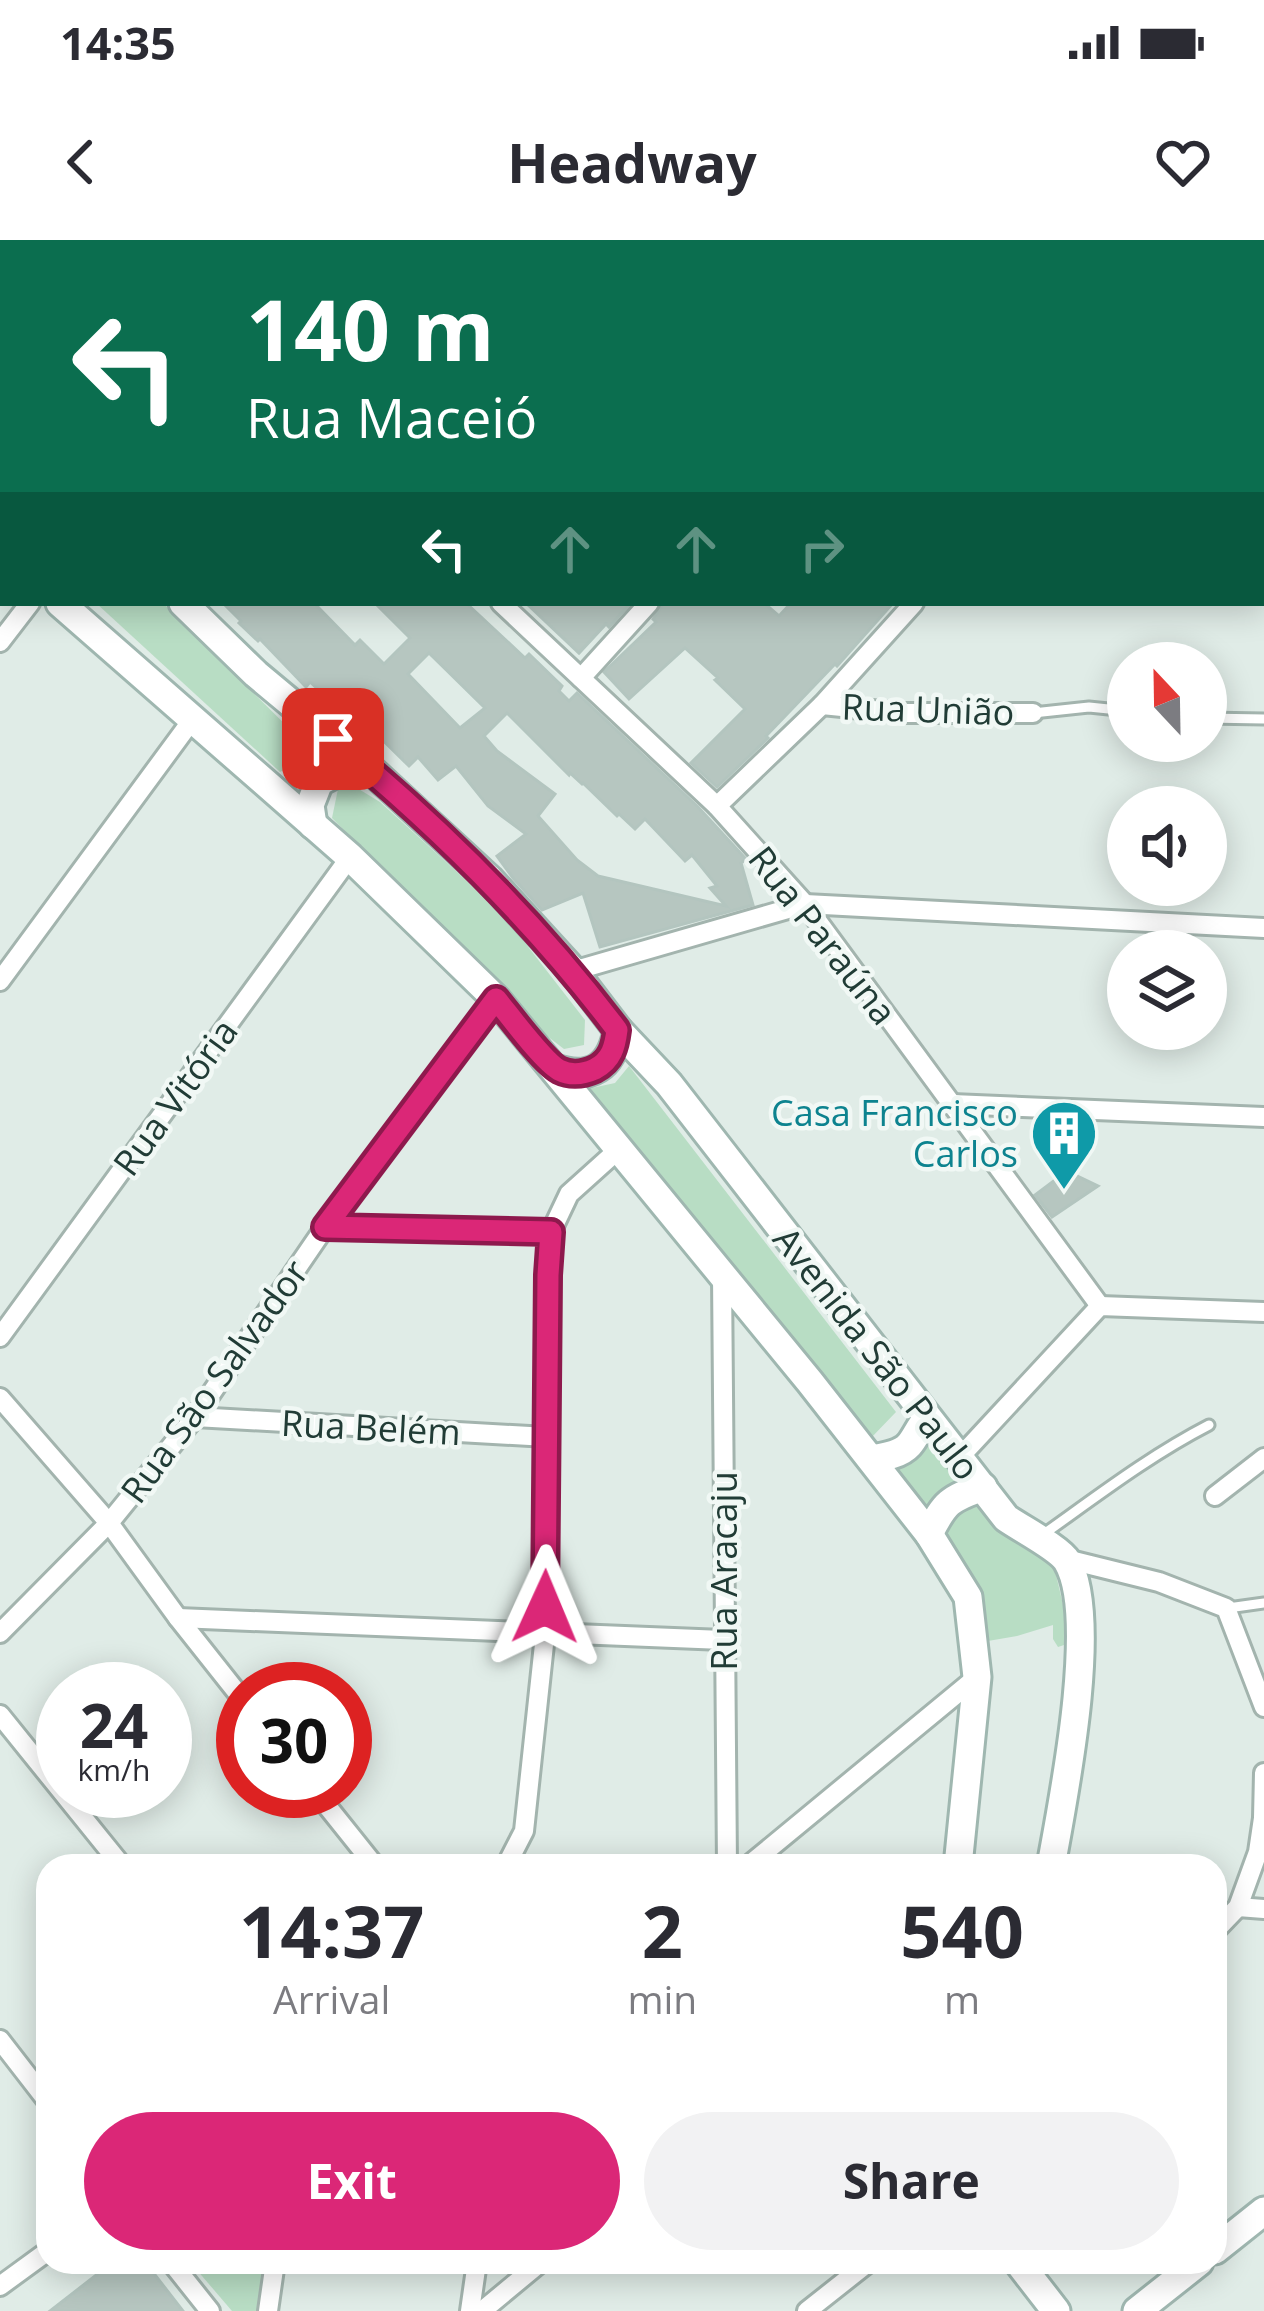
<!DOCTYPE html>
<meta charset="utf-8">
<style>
:root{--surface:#fff;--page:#f2f2f3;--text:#2b2b33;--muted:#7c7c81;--accent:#db2777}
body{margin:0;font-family:"Open Sans",sans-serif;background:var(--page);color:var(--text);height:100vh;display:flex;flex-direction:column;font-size:45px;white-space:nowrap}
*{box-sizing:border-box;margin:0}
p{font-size:39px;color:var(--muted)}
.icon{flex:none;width:66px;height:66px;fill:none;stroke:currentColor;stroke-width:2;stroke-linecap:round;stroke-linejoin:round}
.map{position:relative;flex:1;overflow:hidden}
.panel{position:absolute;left:36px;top:1614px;width:1191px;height:420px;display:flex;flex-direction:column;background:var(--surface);border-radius:36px;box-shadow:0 6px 30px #0003}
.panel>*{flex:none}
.top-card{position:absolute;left:0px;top:0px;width:1266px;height:366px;box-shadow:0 6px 30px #0003;background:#0b6e4f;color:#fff;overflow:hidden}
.needle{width:78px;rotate:338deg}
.controls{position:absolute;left:1107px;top:402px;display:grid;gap:24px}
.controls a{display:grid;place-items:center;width:120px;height:120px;border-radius:50%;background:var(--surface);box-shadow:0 6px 30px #0003;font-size:60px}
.speed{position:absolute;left:36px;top:1422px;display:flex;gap:24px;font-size:60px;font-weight:700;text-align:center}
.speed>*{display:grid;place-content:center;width:156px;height:156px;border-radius:50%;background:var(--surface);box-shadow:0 6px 30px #0003;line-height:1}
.speed small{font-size:30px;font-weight:400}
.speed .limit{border:18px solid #d22;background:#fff;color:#111}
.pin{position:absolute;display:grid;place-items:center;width:102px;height:102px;color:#fff;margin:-51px;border-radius:24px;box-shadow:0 6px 18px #0006}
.me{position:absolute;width:132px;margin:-66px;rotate:1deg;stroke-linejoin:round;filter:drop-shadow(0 0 9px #0008)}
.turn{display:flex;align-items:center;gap:42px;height:252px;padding:0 48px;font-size:54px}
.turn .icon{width:156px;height:156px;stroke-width:2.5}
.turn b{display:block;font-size:84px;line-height:102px}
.lanes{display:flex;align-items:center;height:114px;padding:0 48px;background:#0003;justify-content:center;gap:60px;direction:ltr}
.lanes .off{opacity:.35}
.eta{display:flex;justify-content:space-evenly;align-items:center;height:204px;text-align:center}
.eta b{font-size:72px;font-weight:700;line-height:84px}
.cta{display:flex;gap:24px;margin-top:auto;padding:24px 48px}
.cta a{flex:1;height:138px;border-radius:72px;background:var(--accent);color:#fff;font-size:48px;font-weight:700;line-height:138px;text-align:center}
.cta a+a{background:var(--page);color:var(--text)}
.status{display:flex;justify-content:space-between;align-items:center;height:84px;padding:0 60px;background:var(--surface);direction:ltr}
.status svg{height:33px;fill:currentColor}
header{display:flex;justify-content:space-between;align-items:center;height:156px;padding:0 48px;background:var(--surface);font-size:54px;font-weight:700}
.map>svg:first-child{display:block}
</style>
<div class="status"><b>14:35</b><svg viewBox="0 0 49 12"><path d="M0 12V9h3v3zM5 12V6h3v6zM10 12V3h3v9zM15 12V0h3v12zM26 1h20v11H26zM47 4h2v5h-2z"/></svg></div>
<header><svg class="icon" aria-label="back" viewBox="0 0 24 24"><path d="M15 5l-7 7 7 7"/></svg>Headway<svg class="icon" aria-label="heart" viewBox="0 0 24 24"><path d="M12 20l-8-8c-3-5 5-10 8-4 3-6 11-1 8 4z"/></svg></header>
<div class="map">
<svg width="1264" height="2071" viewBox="0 0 1264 2071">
<rect width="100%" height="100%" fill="#e0ece7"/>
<g fill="#b8ddc4">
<polygon points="96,363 163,363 315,514 280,532"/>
<polygon points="357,548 380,562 501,672 585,780 584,805 564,809 534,786 332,578 338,549"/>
<polygon points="629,826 896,1172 870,1199 587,849 615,843"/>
<polygon points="928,1191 965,1240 926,1280 883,1227"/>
<polygon points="968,1263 980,1268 989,1282 1053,1322 1068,1386 1067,1404 1058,1407 1053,1399 1053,1385 1017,1396 988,1401 981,1373 938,1299 944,1281"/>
<polygon points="190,2022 266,2022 261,2071 232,2071"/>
</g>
<g fill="#b6c6c0" stroke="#b3c5bf" stroke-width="3" fill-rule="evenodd">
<path d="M223,363H314L355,405L360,400L384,424L410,398L375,363H466L525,418L529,414L562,446L559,451L569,461L577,453L698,567L746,619L741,623L753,665L600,707L583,653L542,670L513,638L497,616L526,594L488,566L456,526L438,540L418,517L409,526L340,458L334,464L310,442L306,447L260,399L258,401L239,383L241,381ZM429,413L485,468L460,488L408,434ZM507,473L569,535L570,533L582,544L583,543L617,576L619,574L635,589L645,579L685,621L692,615L717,646L710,648L726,666L598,636L577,620L538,576L555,554L497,511L484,496Z"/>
<polygon points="526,363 631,363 609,387 606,384 579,413"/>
<polygon points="664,363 764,363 779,376 791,363 893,363 837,426 835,424 766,496 768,498 717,547 691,523 745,469 715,440 718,438 685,408 629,459 604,432 656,382 653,379"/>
<polygon points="1067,931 1098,946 1052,977 1035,955"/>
<polygon points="113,2022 145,2022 183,2071 50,2071"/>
</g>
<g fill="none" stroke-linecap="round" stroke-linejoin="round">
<defs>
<g id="lane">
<polyline points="1033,473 1089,467 1128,471"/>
<polyline points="1206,478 1264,479"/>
<path d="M1041,1296C1096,1257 1149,1216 1209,1185"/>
<polyline points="1228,1368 1264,1363"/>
</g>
<g id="street">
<polyline points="123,0 126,3"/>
<polyline points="402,0 405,3"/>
<polyline points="837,0 841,3"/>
<polyline points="432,3 434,0"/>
<polyline points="715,3 718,0"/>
<polyline points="977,3 979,0"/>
<polyline points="1237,3 1239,0"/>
<polyline points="1263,298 1264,299"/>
<polyline points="501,363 717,566 805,664 1100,1066"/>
<polyline points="0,402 30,363"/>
<polyline points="581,438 649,363"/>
<polyline points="822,465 902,473 1033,473"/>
<polyline points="717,566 822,465 914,363"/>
<polyline points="573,731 805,664 1264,688"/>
<polyline points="0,741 192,480"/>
<polyline points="952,864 1264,877"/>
<polyline points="325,987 551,992"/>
<polyline points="722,1035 727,1626"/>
<polyline points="0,1097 350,617"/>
<polyline points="0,1158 109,1283 178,1378 243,1460"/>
<polyline points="195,1177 547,1197"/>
<polyline points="960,1217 1100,1066 1264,1072"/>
<polyline points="1215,1256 1264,1218"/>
<polyline points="1066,1319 1159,1342 1226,1368 1264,1467"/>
<polyline points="178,1378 723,1400"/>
<polyline points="0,1393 109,1283 195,1177 325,987 496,759"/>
<polyline points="0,1475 122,1626"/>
<polyline points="315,1551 375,1626"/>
<polyline points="506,1626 524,1591 545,1395 548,1035 551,992 569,954 619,909"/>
<polyline points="748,1626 977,1437"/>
<polyline points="1238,1667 1264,1669"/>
<polyline points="1215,1691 1238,1667 1258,1612 1263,1578 1264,1533"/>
<polyline points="0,1800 48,1862"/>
<polyline points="171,2022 210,2071"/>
<polyline points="0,2046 48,2011"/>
<polyline points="268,2071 275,2022"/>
<polyline points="470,2071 477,2022"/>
<polyline points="482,2071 541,2022"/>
<polyline points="807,2071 869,2022"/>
</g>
<g id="secondary">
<polyline points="0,171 3,175"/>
<polyline points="0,301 3,304"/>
<polyline points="60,363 350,617 496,759 810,1142 929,1294 968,1357 977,1437 958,1626"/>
<path d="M183,363L256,434L370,529L489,639L573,731L618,790L669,844L1006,1278C1020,1288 1059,1308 1067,1321C1100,1377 1063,1560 1051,1626"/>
<polyline points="313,585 310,565 319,542 340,531 370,529"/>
<path d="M555,829C591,841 612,827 618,790"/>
<path d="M871,1219C883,1217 900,1215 909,1205C916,1197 919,1187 927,1179"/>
<path d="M929,1294C945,1262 949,1259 983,1247"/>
<polyline points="1215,2010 1264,1971"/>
<polyline points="1018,2022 1056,2071"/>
<polyline points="1137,2071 1199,2022"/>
</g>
</defs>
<use href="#lane" stroke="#a3b4ae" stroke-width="15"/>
<use href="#street" stroke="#a3b4ae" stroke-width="24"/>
<use href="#secondary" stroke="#9fb7b0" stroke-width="33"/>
<use href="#lane" stroke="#fff" stroke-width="9"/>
<use href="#street" stroke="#fff" stroke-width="18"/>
<use href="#secondary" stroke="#fff" stroke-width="27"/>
</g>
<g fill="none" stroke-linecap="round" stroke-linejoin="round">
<defs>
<path id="route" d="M333,499C438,586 535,681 617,790C615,806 612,820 595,829C584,834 571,836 559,830C543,821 510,776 496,759L325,987L551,992L548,1035L545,1367"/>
</defs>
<use href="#route" stroke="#8e194d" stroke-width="30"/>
<use href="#route" stroke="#db2777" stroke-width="21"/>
</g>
<defs>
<symbol id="building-pin" viewBox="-11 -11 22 30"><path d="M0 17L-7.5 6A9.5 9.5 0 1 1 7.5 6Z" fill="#0f9aa8" stroke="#f1f8f5"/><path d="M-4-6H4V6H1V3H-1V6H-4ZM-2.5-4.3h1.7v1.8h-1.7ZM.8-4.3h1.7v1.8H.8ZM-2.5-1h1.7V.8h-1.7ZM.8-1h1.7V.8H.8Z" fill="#fff"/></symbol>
</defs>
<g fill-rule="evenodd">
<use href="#building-pin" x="1026" y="855" width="76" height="104"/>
</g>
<g text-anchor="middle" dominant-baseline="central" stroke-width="9" stroke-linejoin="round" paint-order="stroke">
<g font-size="36" fill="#213c36" stroke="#f1f8f5">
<text transform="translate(928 469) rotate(2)">Rua União</text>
<text transform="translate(823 695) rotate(52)">Rua Paraúna</text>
<text transform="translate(175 857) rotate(-54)">Rua Vitória</text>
<text transform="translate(877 1113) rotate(52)">Avenida São Paulo</text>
<text transform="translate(214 1141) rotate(-54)">Rua São Salvador</text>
<text transform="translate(371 1187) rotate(3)">Rua Belém</text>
<text transform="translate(723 1331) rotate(-90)">Rua Aracaju</text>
</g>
<g font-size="36" fill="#0d838f" stroke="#f1f8f5" text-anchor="end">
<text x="1018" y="872">Casa Francisco<tspan x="1018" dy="41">Carlos</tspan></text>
</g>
</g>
</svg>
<div class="controls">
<a><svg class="needle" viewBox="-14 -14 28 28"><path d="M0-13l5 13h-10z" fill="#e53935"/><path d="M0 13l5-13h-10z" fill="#7c7c81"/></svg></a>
<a><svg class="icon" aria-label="sound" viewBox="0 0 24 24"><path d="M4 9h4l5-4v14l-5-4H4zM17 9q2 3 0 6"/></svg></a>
<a><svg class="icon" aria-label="layers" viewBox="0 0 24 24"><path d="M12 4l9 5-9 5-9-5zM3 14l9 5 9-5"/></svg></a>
</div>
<div class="speed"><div>24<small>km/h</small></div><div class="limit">30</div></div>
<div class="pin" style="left:333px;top:499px;background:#d93025"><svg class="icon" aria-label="arrive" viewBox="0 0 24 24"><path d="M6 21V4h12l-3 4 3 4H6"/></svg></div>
<svg class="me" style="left:545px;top:1367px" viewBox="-20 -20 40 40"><path d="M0-17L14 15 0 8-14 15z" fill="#db2777" stroke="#fff" stroke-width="4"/></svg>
<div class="top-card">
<div class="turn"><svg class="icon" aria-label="left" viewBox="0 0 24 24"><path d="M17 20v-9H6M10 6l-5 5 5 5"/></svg><div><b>140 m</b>Rua Maceió</div></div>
<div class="lanes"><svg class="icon" aria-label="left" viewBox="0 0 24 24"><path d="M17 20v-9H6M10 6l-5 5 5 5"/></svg><svg class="icon off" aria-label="ahead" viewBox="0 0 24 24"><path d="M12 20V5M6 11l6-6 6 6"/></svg><svg class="icon off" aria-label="ahead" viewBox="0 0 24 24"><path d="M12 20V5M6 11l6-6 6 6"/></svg><svg class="icon off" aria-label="right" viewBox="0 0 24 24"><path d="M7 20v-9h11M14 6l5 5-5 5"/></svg></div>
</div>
<section class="panel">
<div class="eta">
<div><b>14:37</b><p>Arrival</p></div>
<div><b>2</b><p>min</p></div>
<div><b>540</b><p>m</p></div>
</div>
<div class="cta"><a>Exit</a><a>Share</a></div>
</section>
</div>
